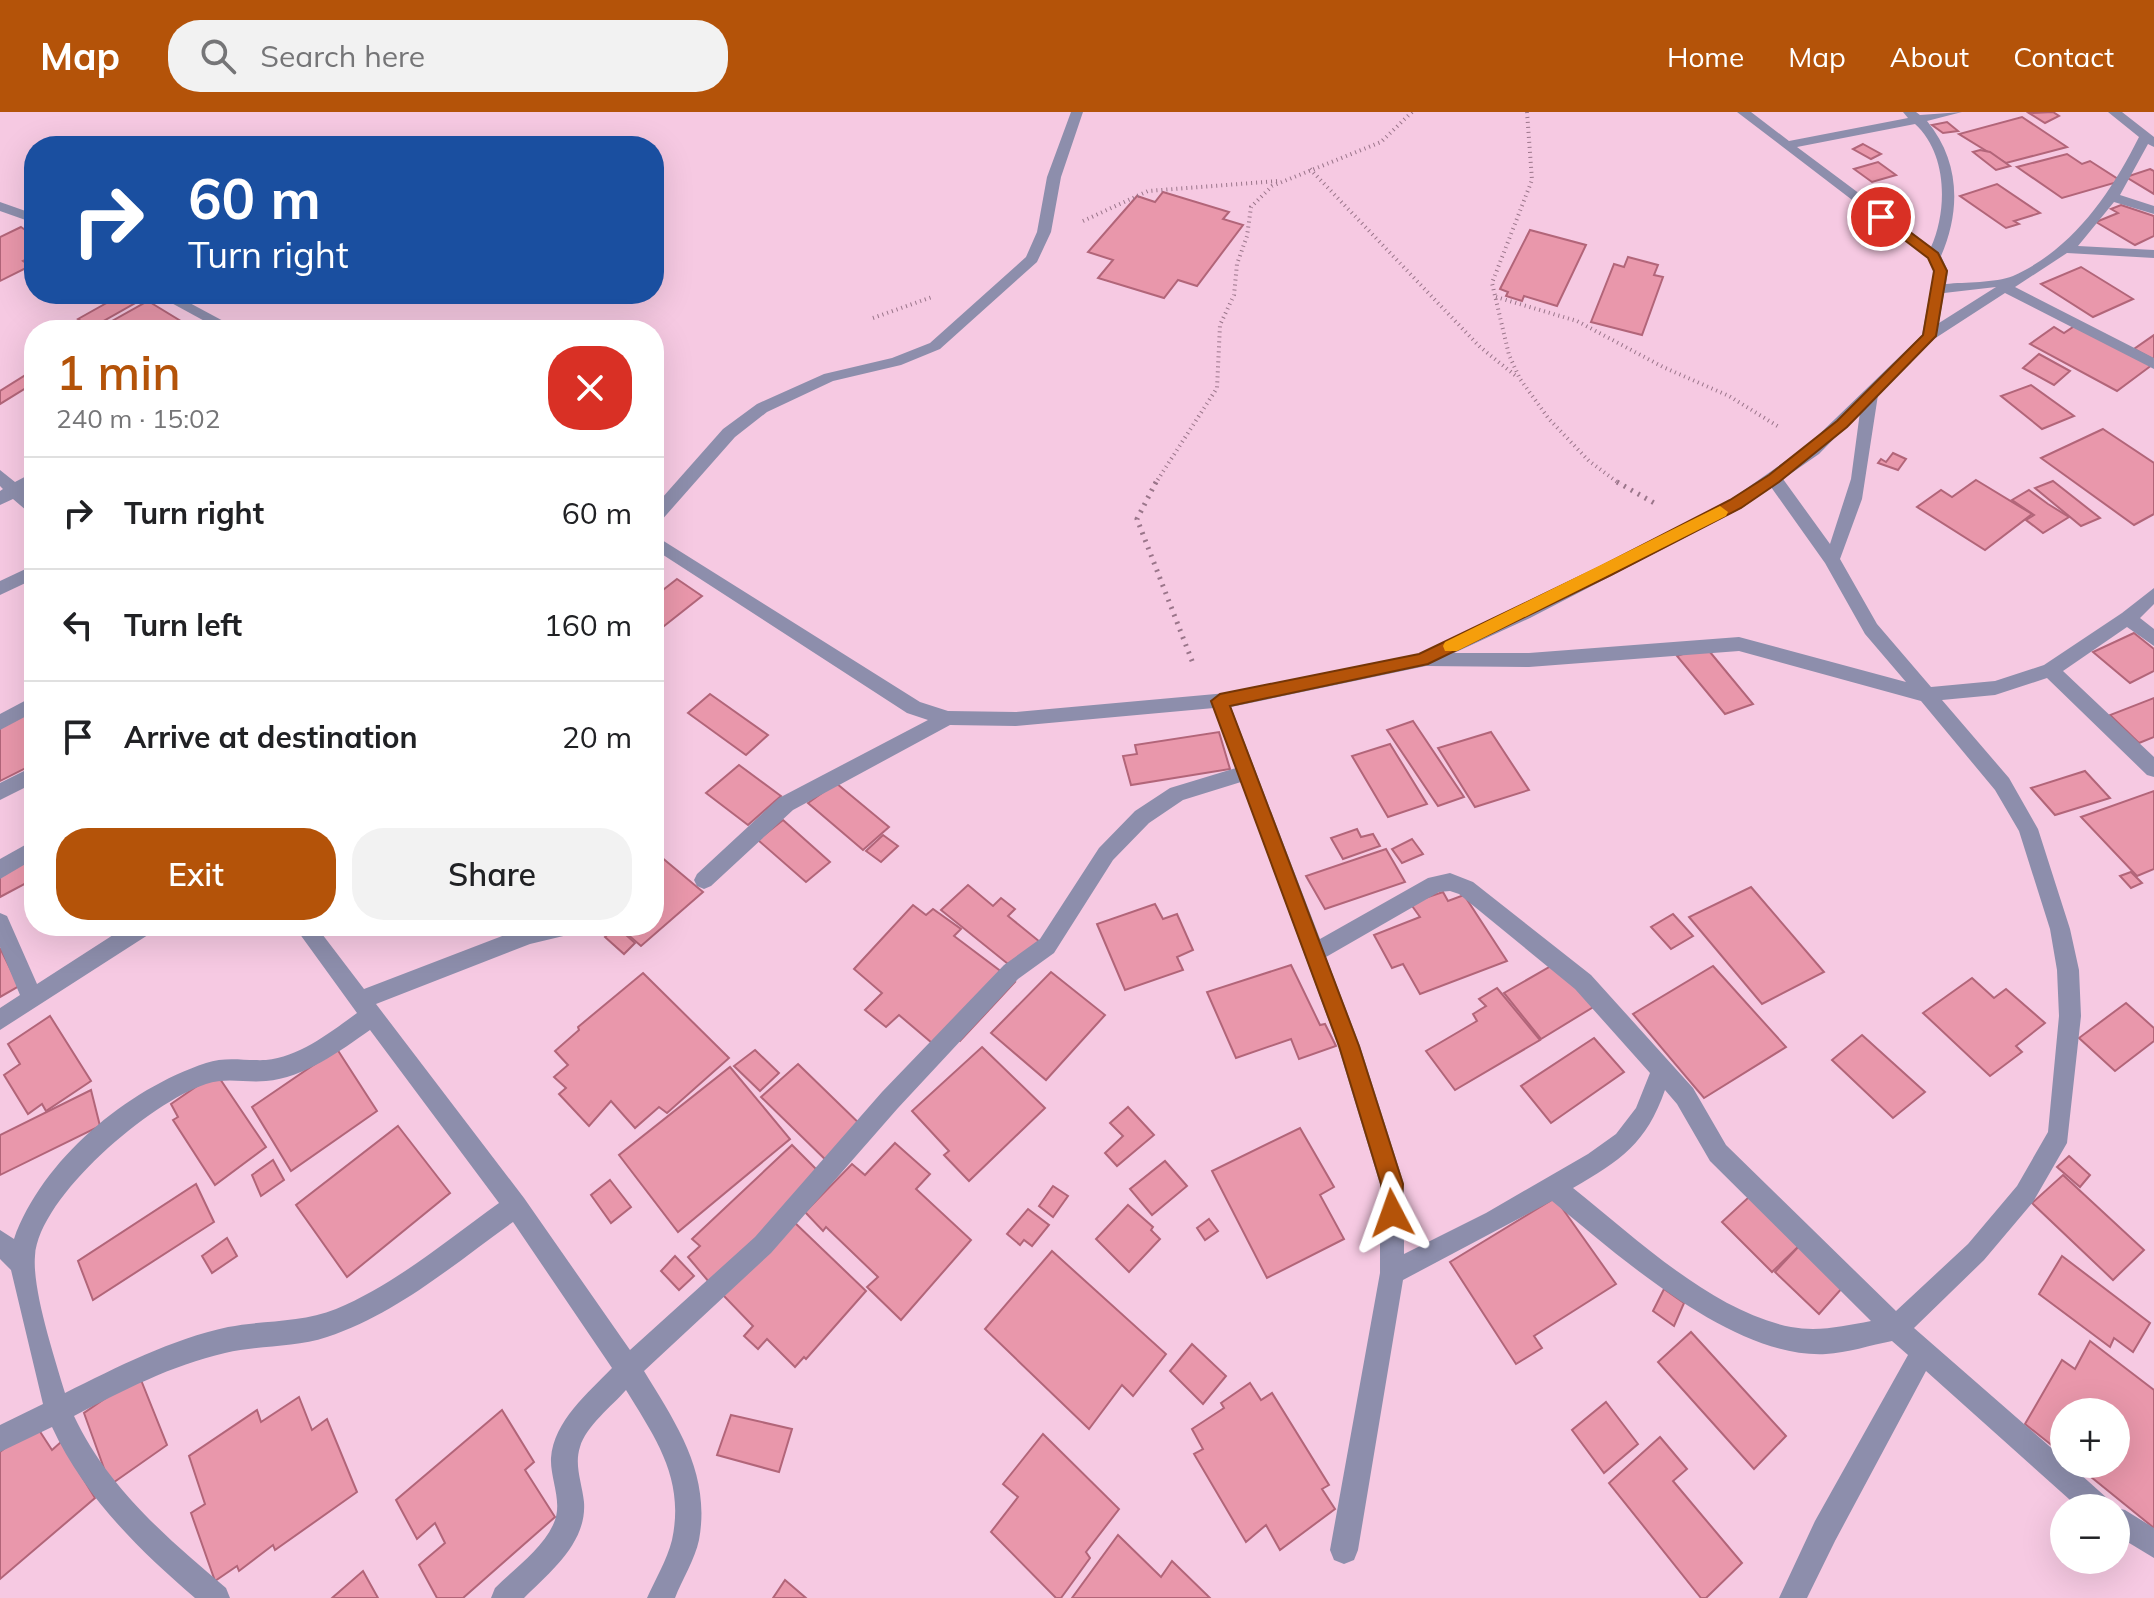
<!DOCTYPE html>
<meta charset="utf-8">
<style>
:root{--surface:#fff;--page:#f2f2f2;--text:#202124;--muted:#757577;--line:#e0e0e0;--accent:#b45309}
body{margin:0;font-family:Mulish,sans-serif;background:var(--page);color:var(--text);height:100vh;display:flex;flex-direction:column;font-size:30px;white-space:nowrap}
*{box-sizing:border-box;margin:0}
p{font-size:26px;color:var(--muted)}
.icon{flex:none;width:44px;height:44px;fill:none;stroke:currentColor;stroke-width:2;stroke-linecap:round;stroke-linejoin:round}
.map{position:relative;flex:1;overflow:hidden}
.details{position:absolute;left:24px;top:208px;width:640px;height:616px;display:flex;flex-direction:column;background:var(--surface);border-radius:32px;box-shadow:0 8px 32px #0002}
.details>*{flex:none}
.hud{position:absolute;left:24px;top:24px;width:640px;height:168px;border-radius:32px;box-shadow:0 8px 32px #0002;background:#1a4fa0;color:#fff;overflow:hidden}
.controls{position:absolute;left:2050px;top:1286px;display:grid;gap:16px}
.controls a{display:grid;place-items:center;width:80px;height:80px;border-radius:50%;background:var(--surface);box-shadow:0 8px 32px #0002;font-size:40px}
.pin{position:absolute;display:grid;place-items:center;width:68px;height:68px;color:#fff;margin:-34px;border:4px solid #fff;border-radius:50%;box-shadow:0 2px 8px #0007}
.me{position:absolute;width:88px;margin:-44px;rotate:356deg;stroke-linejoin:round;filter:drop-shadow(0 0 6px #0008)}
.turn{display:flex;align-items:center;gap:28px;height:168px;padding:0 32px;font-size:36px}
.turn .icon{width:104px;height:104px;stroke-width:2.5}
.turn b{display:block;font-size:56px;line-height:68px}
.round{display:grid;place-items:center;flex:none;width:84px;height:84px;border-radius:32px;background:var(--page)}
.summary{display:flex;align-items:center;justify-content:space-between;height:136px;padding:0 32px}
h1{font-size:48px;font-weight:600;line-height:60px;color:var(--accent)}
.button{display:flex;gap:16px;margin-top:auto;padding:16px 32px}
.button a{flex:1;height:92px;border-radius:32px;background:var(--accent);color:#fff;font-size:32px;font-weight:600;line-height:92px;text-align:center}
.button a+a{background:var(--page);color:var(--text)}
ul{padding:0;list-style:none}
li{display:flex;align-items:center;gap:24px;height:112px;padding:0 32px;border-top:2px solid var(--line)}
li div{flex:1}
li b{display:block;font-size:30px}
li em{font-style:normal}
header{display:flex;align-items:center;gap:48px;box-sizing:border-box;height:112px;padding:0 40px;background:var(--accent);color:#fff}
header strong{font-size:38px}
nav{display:flex;gap:44px;margin-inline-start:auto;font-size:28px}
.search{width:560px;height:72px;background:var(--page);display:flex;align-items:center;gap:20px;box-sizing:border-box;padding:0 28px;border-radius:32px;color:var(--muted);font-size:30px}
.map>svg:first-child{display:block}
</style>
<header>
<strong>Map</strong>
<div class="search"><svg class="icon" aria-label="search" viewBox="0 0 24 24"><circle cx="10" cy="10" r="6"/><path d="M15 15l6 6"/></svg>Search here</div>
<nav><a>Home</a><a>Map</a><a>About</a><a>Contact</a></nav>
</header>
<div class="map">
<svg width="2154" height="1486" viewBox="0 0 2154 1486">
<rect width="100%" height="100%" fill="#f6c9e2"/>
<g fill="#e997ab" stroke="#b26579" stroke-width="2">
<polygon points="2053,0 2059,4 2045,11 2029,1"/>
<polygon points="2022,5 2067,35 2006,51 1959,22"/>
<polygon points="1947,10 1958,19 1943,21 1932,13"/>
<polygon points="1863,32 1881,42 1871,47 1853,37"/>
<polygon points="1980,38 1990,40 2010,54 1996,58 1973,40"/>
<polygon points="2067,42 2082,52 2090,49 2121,69 2062,86 2017,55"/>
<polygon points="1878,50 1896,63 1872,70 1854,57"/>
<polygon points="2150,57 2154,59 2154,82 2126,65"/>
<polygon points="1997,72 2040,101 2014,109 2019,112 2006,116 1960,84"/>
<polygon points="1163,80 1229,100 1223,107 1243,113 1197,174 1178,168 1164,186 1098,166 1113,148 1088,140 1137,84 1155,90"/>
<polygon points="2121,93 2154,104 2154,124 2135,133 2096,110 2118,101 2111,97"/>
<polygon points="21,115 34,124 34,144 23,149 30,154 0,169 0,125"/>
<polygon points="1530,118 1586,133 1557,194 1524,184 1522,189 1506,184 1508,180 1500,177"/>
<polygon points="1628,145 1658,153 1654,163 1663,165 1642,223 1591,210 1614,152 1624,155"/>
<polygon points="2081,155 2133,187 2093,205 2041,172"/>
<polygon points="109,182 121,182 137,190 91,216 78,207 110,189 103,185"/>
<polygon points="148,189 184,211 172,218 96,218"/>
<polygon points="2076,213 2152,253 2117,279 2030,232 2054,215 2064,221"/>
<polygon points="2154,223 2154,248 2134,237"/>
<polygon points="2039,242 2070,259 2054,273 2023,256"/>
<polygon points="32,259 34,271 0,292 0,279"/>
<polygon points="2031,273 2074,304 2042,317 2001,284"/>
<polygon points="2103,317 2154,351 2154,402 2134,413 2041,346"/>
<polygon points="1893,341 1906,347 1898,358 1878,351 1881,347 1886,350"/>
<polygon points="1976,368 2032,402 1985,438 1917,395 1941,378 1952,385"/>
<polygon points="2053,369 2100,406 2081,414 2035,376"/>
<polygon points="2029,378 2048,392 2069,405 2043,421 2026,408 2034,403 2012,388"/>
<polygon points="677,467 702,484 654,522 654,485"/>
<polygon points="2134,521 2154,537 2154,559 2130,571 2093,540"/>
<polygon points="1705,534 1753,592 1725,602 1677,544"/>
<polygon points="710,582 768,623 746,643 688,601"/>
<polygon points="2154,586 2154,625 2139,631 2110,603"/>
<polygon points="34,597 34,652 0,669 0,614"/>
<polygon points="1413,609 1464,685 1438,694 1387,618"/>
<polygon points="1219,620 1230,657 1131,673 1123,644 1137,642 1135,633"/>
<polygon points="1491,620 1529,678 1475,695 1438,636"/>
<polygon points="1390,632 1427,692 1388,705 1352,644"/>
<polygon points="739,653 781,684 748,713 706,681"/>
<polygon points="2085,659 2110,686 2055,703 2031,676"/>
<polygon points="836,671 889,715 863,738 808,691"/>
<polygon points="2154,679 2154,757 2137,764 2081,705"/>
<polygon points="783,708 830,750 806,770 758,728"/>
<polygon points="1357,717 1361,725 1373,722 1380,734 1343,747 1331,726"/>
<polygon points="883,723 898,734 881,750 866,739"/>
<polygon points="1412,727 1423,742 1402,751 1392,737"/>
<polygon points="1386,737 1405,770 1325,797 1306,764"/>
<polygon points="654,739 703,780 641,834 618,814 654,814"/>
<polygon points="34,741 34,767 0,785 0,759"/>
<polygon points="2131,760 2142,771 2131,776 2120,764"/>
<polygon points="968,773 993,794 1001,786 1015,797 1008,804 1040,830 1013,856 941,798"/>
<polygon points="1751,775 1824,860 1762,892 1689,805"/>
<polygon points="1443,780 1448,789 1464,783 1507,849 1420,882 1403,852 1392,856 1374,823 1420,805 1410,791"/>
<polygon points="1155,792 1163,807 1177,802 1193,838 1177,845 1183,858 1125,878 1097,812"/>
<polygon points="913,793 926,803 933,797 961,817 954,824 1015,870 960,929 951,922 938,936 899,903 886,915 865,898 882,881 854,857"/>
<polygon points="1673,802 1693,824 1671,837 1651,815"/>
<polygon points="608,814 616,814 635,831 624,842 605,825 613,818"/>
<polygon points="0,836 19,874 0,885"/>
<polygon points="1558,850 1595,894 1541,927 1504,881"/>
<polygon points="1291,853 1320,913 1325,912 1336,934 1299,947 1291,927 1236,946 1207,880"/>
<polygon points="1713,854 1786,935 1704,986 1633,902"/>
<polygon points="1051,860 1105,903 1046,968 991,921"/>
<polygon points="643,861 729,946 667,1001 659,995 635,1016 611,989 589,1014 559,982 566,976 554,965 568,953 555,939 579,918 578,915"/>
<polygon points="1972,866 1994,886 2006,877 2045,911 2016,934 2022,940 1990,964 1923,901"/>
<polygon points="1497,876 1540,928 1455,978 1426,939 1477,909 1473,902 1486,894 1479,887"/>
<polygon points="2126,891 2154,916 2154,929 2115,959 2079,926"/>
<polygon points="50,904 91,969 46,999 42,992 28,1002 4,963 20,952 8,932"/>
<polygon points="1862,923 1925,980 1893,1006 1832,948"/>
<polygon points="1594,926 1624,960 1551,1011 1521,974"/>
<polygon points="982,935 1045,996 969,1069 944,1043 949,1039 912,999"/>
<polygon points="337,937 377,999 291,1059 252,995"/>
<polygon points="755,938 779,961 760,979 734,954"/>
<polygon points="798,952 866,1018 831,1053 761,985"/>
<polygon points="730,955 790,1027 678,1120 619,1043"/>
<polygon points="216,961 266,1035 215,1073 173,1008 178,1005 171,992"/>
<polygon points="91,978 100,1014 0,1063 0,1023"/>
<polygon points="1128,995 1154,1023 1117,1054 1105,1041 1123,1024 1110,1011"/>
<polygon points="398,1014 450,1081 347,1165 296,1093"/>
<polygon points="1300,1016 1334,1075 1320,1083 1344,1127 1267,1166 1212,1059"/>
<polygon points="895,1031 930,1062 916,1077 971,1128 901,1208 867,1175 878,1165 826,1115 823,1119 805,1100 852,1052 865,1063"/>
<polygon points="792,1033 823,1064 709,1170 688,1145 700,1134 692,1127"/>
<polygon points="2069,1044 2090,1063 2080,1075 2057,1055"/>
<polygon points="273,1048 284,1068 261,1084 252,1063"/>
<polygon points="1165,1049 1187,1074 1152,1103 1130,1077"/>
<polygon points="2063,1063 2144,1138 2113,1168 2032,1091"/>
<polygon points="610,1068 631,1095 611,1111 591,1083"/>
<polygon points="196,1072 214,1110 93,1188 78,1149"/>
<polygon points="1053,1074 1068,1084 1053,1105 1039,1094"/>
<polygon points="1750,1084 1801,1132 1772,1160 1722,1110"/>
<polygon points="1555,1086 1616,1172 1534,1224 1542,1236 1516,1252 1450,1150"/>
<polygon points="1128,1093 1153,1115 1151,1118 1160,1127 1129,1160 1096,1127"/>
<polygon points="1028,1097 1049,1113 1032,1134 1024,1128 1020,1133 1007,1122"/>
<polygon points="1209,1107 1218,1119 1205,1128 1197,1116"/>
<polygon points="793,1109 866,1179 806,1247 804,1245 795,1255 767,1227 758,1237 744,1224 753,1214 723,1183"/>
<polygon points="227,1126 237,1144 212,1161 202,1144"/>
<polygon points="1800,1133 1843,1175 1819,1202 1775,1160"/>
<polygon points="1052,1139 1166,1242 1133,1284 1122,1273 1089,1317 985,1217"/>
<polygon points="675,1144 694,1164 679,1178 661,1159"/>
<polygon points="2062,1144 2150,1211 2133,1240 2114,1226 2110,1235 2039,1182"/>
<polygon points="1664,1177 1684,1191 1674,1214 1653,1199"/>
<polygon points="1691,1220 1786,1324 1754,1357 1658,1250"/>
<polygon points="2090,1229 2154,1278 2154,1416 2075,1352 2116,1352 2116,1300 2064,1300 2064,1343 2025,1312 2062,1248 2075,1257"/>
<polygon points="1192,1232 1226,1264 1203,1292 1170,1259"/>
<polygon points="139,1263 167,1333 110,1373 84,1301"/>
<polygon points="1250,1271 1261,1288 1272,1281 1329,1373 1322,1377 1335,1397 1280,1438 1266,1413 1246,1430 1194,1342 1203,1337 1192,1317 1224,1296 1221,1291"/>
<polygon points="299,1285 312,1318 327,1307 357,1380 275,1438 273,1433 239,1459 237,1454 215,1469 191,1401 205,1392 189,1344 257,1298 261,1310"/>
<polygon points="1606,1290 1638,1332 1604,1361 1572,1318"/>
<polygon points="502,1298 534,1350 525,1358 555,1405 463,1486 437,1486 419,1453 445,1431 435,1411 417,1427 396,1388"/>
<polygon points="731,1303 792,1317 779,1360 717,1343"/>
<polygon points="35,1312 52,1338 61,1330 95,1386 0,1467 0,1340"/>
<polygon points="1043,1322 1119,1397 1086,1440 1090,1446 1061,1486 1056,1486 991,1420 1018,1385 1003,1372"/>
<polygon points="1660,1325 1687,1357 1673,1369 1742,1451 1706,1486 1701,1486 1609,1371"/>
<polygon points="1118,1423 1161,1465 1172,1449 1210,1486 1072,1486"/>
<polygon points="363,1459 378,1486 332,1486"/>
<polygon points="785,1468 806,1486 773,1486"/>
</g>
<g fill="none" stroke-linecap="round" stroke-linejoin="round">
<g stroke="#9a758a" stroke-width="4" stroke-dasharray="1 4" stroke-linecap="butt">
<polyline points="1527,0 1532,68 1492,171 1509,243 1520,267 1549,307 1589,349 1620,372"/>
<polyline points="1310,57 1480,235 1516,264"/>
<polyline points="1083,109 1148,79 1278,69"/>
<polyline points="1496,185 1577,209 1663,255 1729,284 1779,315"/>
<polyline points="873,206 932,185"/>
<polyline points="1155,372 1217,276 1220,213 1234,183 1237,152 1247,124 1251,95 1272,74 1381,30 1412,0"/>
</g>
<g stroke="#9a758a" stroke-width="5" stroke-dasharray="2 6" stroke-linecap="butt">
<polyline points="1156,370 1137,407 1194,554"/>
<polyline points="1617,370 1656,392"/>
</g>
<g fill="#8d8eac" fill-rule="evenodd">
<polygon points="1071,0 1083,0 1061,65 1051,120 1037,150 940,237 901,253 833,269 767,300 735,325 660,410 654,412 654,395 723,317 757,292 824,262 892,246 930,231 1026,145 1037,120 1047,65"/>
<path d="M1737,0H1751L1789,29L1908,6L1903,0H1916L1920,3L1962,0L1927,9C1960,49 1961,98 1941,144L1948,159L1946,172C1965,170 1995,171 2013,164C2073,137 2111,81 2139,25L2108,0H2122L2154,25V35L2148,32L2120,83L2154,94V102L2114,90L2078,134L2154,138V146L2067,141L2015,175L2154,246V257L2005,181L1934,227L1878,283L1862,387L1840,447L1877,512L1931,575L1995,569L2044,553L2122,501L2154,476V492L2140,506L2154,517V534L2127,515L2063,559L2154,645V665L2147,663L2047,566L1995,583L1942,588L2009,666L2038,717L2070,817L2079,858L2081,904L2067,1031L2033,1090L1984,1148L1914,1216L2064,1347V1352H2069L2108,1387L2112,1395L2125,1398L2154,1416V1446L2116,1423V1396H2079L1926,1259L1835,1429L1807,1486H1779L1815,1409L1908,1243L1892,1229C1871,1233 1847,1241 1826,1242C1733,1247 1619,1144 1552,1089L1403,1168L1358,1438L1354,1448L1344,1452L1334,1448L1330,1438L1380,1161V1072L1338,934L1241,670L1183,688L1149,711L1113,748L1054,841L1018,867L898,996L771,1141L644,1259C677,1313 711,1362 699,1428C695,1447 682,1468 675,1486H647C655,1468 667,1448 672,1428C685,1367 656,1327 626,1278C612,1294 586,1314 580,1335C574,1353 582,1371 584,1390C587,1431 550,1460 524,1486H491L495,1476C514,1457 542,1437 553,1413C564,1391 550,1368 551,1346C554,1309 588,1281 612,1256L513,1110C454,1152 397,1202 327,1225C294,1236 259,1233 225,1241C172,1253 122,1279 74,1304C107,1375 168,1427 226,1476L230,1486H195C138,1437 84,1384 52,1315L0,1340V1313L43,1292L11,1158L0,1147V1118L14,1127C42,1048 127,977 206,951C226,944 245,949 266,948C299,945 331,920 357,901L294,814H316L364,877L528,814H579L576,821L530,832L376,892L524,1086L630,1238L755,1125L882,980L1004,853L1040,827L1099,736L1135,699L1170,676L1236,656L1214,596L1016,614L950,613L793,698L711,774L704,777L697,774L694,768L697,762L779,686L928,608L907,601L654,437V423L920,590L948,599L1016,600L1249,579L1418,542L1518,496L1730,388L1807,334L1922,223L1934,159L1928,146ZM1915,12C1947,41 1948,97 1931,135L1797,35ZM1996,175L1939,211L1944,181ZM1860,300L1851,367L1830,432L1783,367L1819,342ZM1771,375L1825,451L1865,522L1906,570L1739,525L1529,541H1454L1530,506L1742,396ZM1739,539L1921,589L1995,678L2019,719L2050,817L2057,858L2059,904L2048,1020L2017,1074L1968,1132L1896,1199L1726,1033L1693,976L1591,863L1473,770L1450,761L1428,766L1320,827L1231,595L1426,554L1529,555ZM1450,779L1459,782L1575,877L1650,961L1636,996L1616,1022L1588,1042L1486,1101L1404,1142V1072L1360,934L1326,845L1439,780ZM370,918L499,1091C447,1128 396,1172 336,1197C302,1211 264,1208 228,1215C172,1227 117,1255 65,1281C55,1247 32,1178 35,1144C39,1084 151,990 206,972C227,965 245,971 266,969C304,966 340,939 370,918ZM1665,978L1677,992L1710,1049L1871,1209C1844,1214 1819,1220 1791,1215C1711,1199 1635,1125 1573,1076C1621,1048 1646,1032 1665,978Z"/>
<polygon points="0,90 34,102 34,111 0,99"/>
<polygon points="155,182 173,182 240,218 221,218"/>
<polygon points="0,358 15,370 34,360 34,374 25,379 34,389 34,405 13,387 0,393 0,379 3,377 0,374"/>
<polygon points="34,453 34,467 0,483 0,469"/>
<polygon points="34,584 34,600 0,618 0,602"/>
<polygon points="34,654 34,671 0,688 0,671"/>
<polygon points="34,728 34,747 0,767 0,747"/>
<polygon points="0,801 7,804 37,872 127,814 154,814 151,821 0,918 0,896 20,883 0,835"/>
</g>
</g>
<polygon fill="#b45309" stroke="#753606" stroke-width="2" points="1877,102 1886,102 1938,141 1947,159 1936,224 1847,315 1779,370 1741,396 1611,463 1428,552 1230,594 1359,934 1403,1072 1400,1109 1392,1112 1384,1109 1381,1072 1339,934 1211,589 1220,582 1419,542 1600,455 1730,388 1769,363 1837,309 1923,223 1934,159 1928,146 1877,107"/>
<polygon fill="#f59e0b" points="1720,394 1728,400 1726,404 1457,539 1445,539 1443,534 1445,530"/>
</svg>
<div class="controls">
<a>+</a>
<a>−</a>
</div>
<div class="pin" style="left:1881px;top:105px;background:#d93025"><svg class="icon" aria-label="arrive" viewBox="0 0 24 24"><path d="M6 21V4h12l-3 4 3 4H6"/></svg></div>
<svg class="me" style="left:1392px;top:1101px" viewBox="-20 -20 40 40"><path d="M0-17L14 15 0 8-14 15z" fill="#b45309" stroke="#fff" stroke-width="4"/></svg>
<div class="hud">
<div class="turn"><svg class="icon" aria-label="right" viewBox="0 0 24 24"><path d="M7 20v-9h11M14 6l5 5-5 5"/></svg><div><b>60 m</b>Turn right</div></div>
</div>
<section class="details">
<div class="summary"><div><h1>1 min</h1><p>240 m · 15:02</p></div><a class="round" style="background:#d93025;color:#fff"><svg class="icon" aria-label="close" viewBox="0 0 24 24"><path d="M6 6l12 12M18 6L6 18"/></svg></a></div>
<ul>
<li><svg class="icon" aria-label="right" viewBox="0 0 24 24"><path d="M7 20v-9h11M14 6l5 5-5 5"/></svg><div><b>Turn right</b></div><em>60 m</em></li>
<li><svg class="icon" aria-label="left" viewBox="0 0 24 24"><path d="M17 20v-9H6M10 6l-5 5 5 5"/></svg><div><b>Turn left</b></div><em>160 m</em></li>
<li><svg class="icon" aria-label="arrive" viewBox="0 0 24 24"><path d="M6 21V4h12l-3 4 3 4H6"/></svg><div><b>Arrive at destination</b></div><em>20 m</em></li>
</ul>
<div class="button"><a>Exit</a><a>Share</a></div>
</section>
</div>
